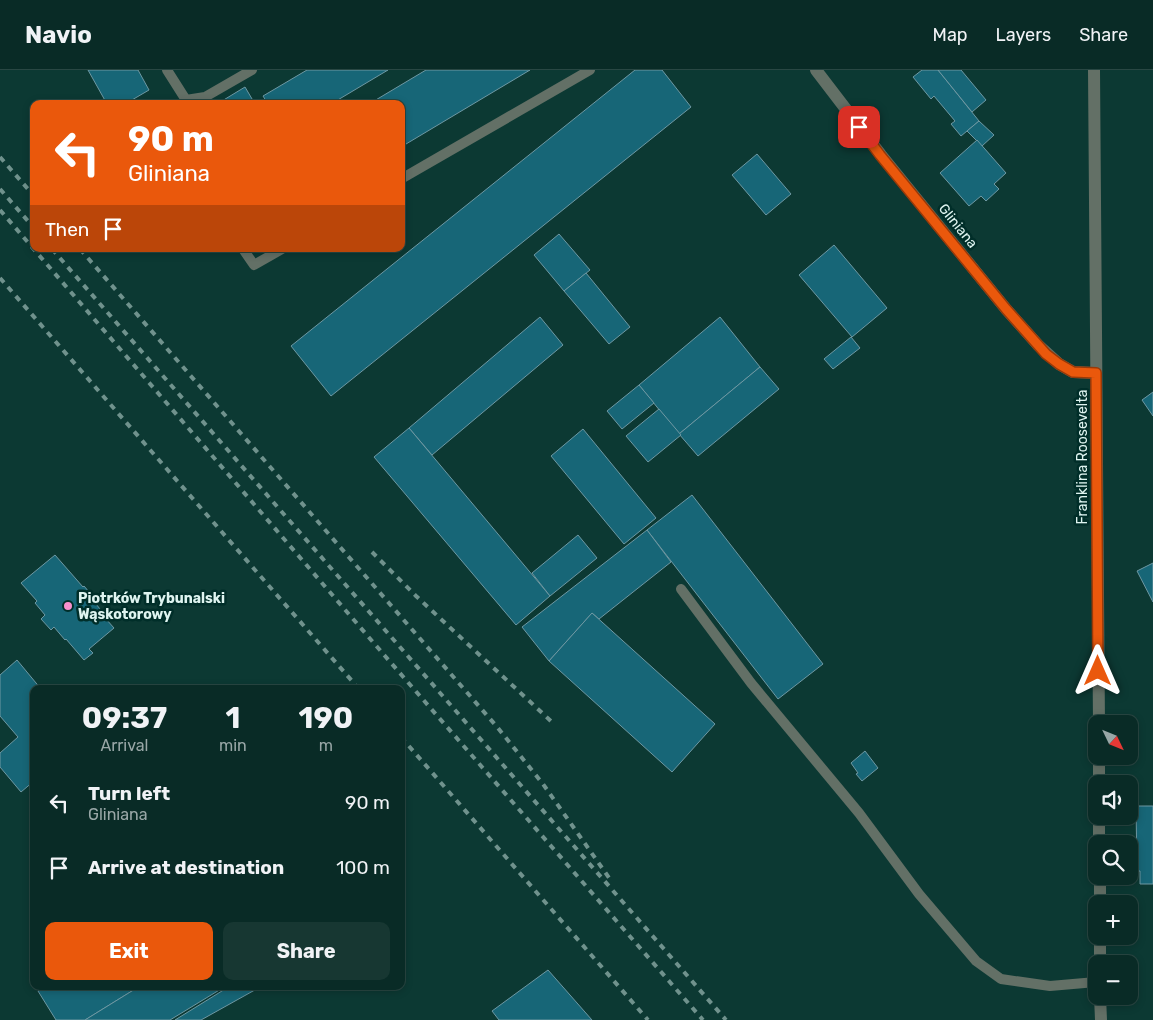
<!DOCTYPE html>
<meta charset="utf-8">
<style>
:root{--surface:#092b26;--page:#173732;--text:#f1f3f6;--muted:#99a7a7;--line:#294743;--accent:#ea580c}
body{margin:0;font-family:Rubik,sans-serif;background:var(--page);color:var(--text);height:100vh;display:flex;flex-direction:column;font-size:19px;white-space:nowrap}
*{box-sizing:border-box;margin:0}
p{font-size:16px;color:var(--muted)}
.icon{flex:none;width:28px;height:28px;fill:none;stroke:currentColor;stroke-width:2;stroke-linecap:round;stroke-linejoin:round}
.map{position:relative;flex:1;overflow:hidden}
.panel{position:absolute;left:30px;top:615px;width:375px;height:305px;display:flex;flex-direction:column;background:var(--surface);border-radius:10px;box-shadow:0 2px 8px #0003,0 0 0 1px var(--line)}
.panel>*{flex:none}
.banner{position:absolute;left:30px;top:30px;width:375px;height:152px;border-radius:10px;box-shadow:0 2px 8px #0003,0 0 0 1px var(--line);background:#ea580c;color:#fff;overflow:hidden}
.needle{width:32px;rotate:133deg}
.tools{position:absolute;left:1088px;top:645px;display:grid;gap:10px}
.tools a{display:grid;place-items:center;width:50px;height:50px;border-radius:10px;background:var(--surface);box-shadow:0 2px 8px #0003,0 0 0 1px var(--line);font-size:25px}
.pin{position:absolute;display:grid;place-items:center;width:42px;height:42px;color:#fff;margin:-21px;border-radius:10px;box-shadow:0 2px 8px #0006}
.me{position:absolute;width:55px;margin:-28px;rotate:0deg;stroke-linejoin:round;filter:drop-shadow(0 0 4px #0008)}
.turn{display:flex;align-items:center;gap:18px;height:105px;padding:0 15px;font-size:22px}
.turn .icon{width:65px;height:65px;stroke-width:2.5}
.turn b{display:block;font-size:35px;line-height:42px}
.then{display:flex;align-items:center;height:48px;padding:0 15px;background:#0003;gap:10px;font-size:19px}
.eta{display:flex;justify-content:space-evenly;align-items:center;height:85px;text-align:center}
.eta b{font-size:30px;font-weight:700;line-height:35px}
.cta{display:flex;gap:10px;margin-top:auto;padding:10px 15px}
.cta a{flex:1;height:58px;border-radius:10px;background:var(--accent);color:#fff;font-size:20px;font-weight:700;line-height:58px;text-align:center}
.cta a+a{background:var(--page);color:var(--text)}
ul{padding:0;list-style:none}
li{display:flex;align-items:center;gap:15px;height:65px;padding:0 15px}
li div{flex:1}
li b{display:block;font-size:19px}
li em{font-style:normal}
header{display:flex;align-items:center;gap:30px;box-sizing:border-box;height:70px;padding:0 25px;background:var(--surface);border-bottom:1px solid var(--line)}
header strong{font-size:24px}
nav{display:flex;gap:28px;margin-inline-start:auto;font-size:18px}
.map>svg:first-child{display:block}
</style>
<header>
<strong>Navio</strong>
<nav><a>Map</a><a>Layers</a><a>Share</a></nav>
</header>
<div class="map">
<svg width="1153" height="950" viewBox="0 0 1153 950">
<rect width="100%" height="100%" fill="#0c3933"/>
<g fill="#176677" stroke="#6e98a3">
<polygon points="88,0 138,0 149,20 125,34 107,34"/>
<polygon points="307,0 388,0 331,34 268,34 263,26"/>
<polygon points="426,0 530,0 401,77 401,34 369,34"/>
<polygon points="635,0 662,0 691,37 331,326 291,276"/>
<polygon points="922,0 938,0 979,51 961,66 951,54 955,51 934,26 931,29 913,7"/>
<polygon points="938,0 961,0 986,30 972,42"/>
<polygon points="245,17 255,34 217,34"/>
<polygon points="979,51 994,65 982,76 967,61"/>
<polygon points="977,70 1006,103 994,114 999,119 986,131 981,126 969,136 940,103"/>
<polygon points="757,84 791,124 766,145 732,105"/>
<polygon points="559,164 590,200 564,221 534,185"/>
<polygon points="834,175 887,238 852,267 799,205"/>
<polygon points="586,203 630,257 609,274 564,221"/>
<polygon points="540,247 563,275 432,385 409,358"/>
<polygon points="720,247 760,297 679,364 639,315"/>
<polygon points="851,267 860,278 833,299 824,289"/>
<polygon points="760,297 779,319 698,386 679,364"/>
<polygon points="639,315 654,333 622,359 607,341"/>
<polygon points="1153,322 1153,346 1142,330"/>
<polygon points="659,339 681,365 648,392 626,366"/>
<polygon points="409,358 550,526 516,555 374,387"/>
<polygon points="583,359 656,448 624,474 551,386"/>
<polygon points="692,425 823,594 778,629 647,460"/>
<polygon points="647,460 671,492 599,549 592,543 549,591 522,557"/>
<polygon points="578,465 597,488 550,526 532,503"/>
<polygon points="55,485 83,517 84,516 90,523 88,524 100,539 98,540 114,558 89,579 93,583 84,590 66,569 65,570 54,557 51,560 41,549 45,545 35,533 37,531 21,513"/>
<polygon points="1153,493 1153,532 1137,501"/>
<polygon points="592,543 715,654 672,702 549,591"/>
<polygon points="17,590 41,619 34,619 34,711 21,722 0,697 0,683 18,667 0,646 0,605"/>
<polygon points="865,681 878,698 862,711 856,704 858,703 851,693"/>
<polygon points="1136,736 1153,736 1153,814 1140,814 1140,801 1137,801"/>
<polygon points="548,900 592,950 499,950 492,941"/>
<polygon points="46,916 140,916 85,950 56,950 38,921"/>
<polygon points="140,916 219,916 221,919 170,950 85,950"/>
<polygon points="230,916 262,916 201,950 175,950"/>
</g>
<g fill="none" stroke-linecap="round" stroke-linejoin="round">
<g stroke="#637066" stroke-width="10">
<polyline points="167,0 186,30 186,34"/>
<polyline points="186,30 205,27 252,0"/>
<polyline points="401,109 590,0"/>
<polyline points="243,179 254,195 282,179"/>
<polyline points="681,519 751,613 859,743 919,824 976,891 1001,909 1050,916 1096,912"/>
</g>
<polyline stroke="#637066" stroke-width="12" points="816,0 881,85 1006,239 1038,275 1059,294 1073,302 1096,303"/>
<g stroke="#637066" stroke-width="12">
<polyline points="1094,0 1099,654"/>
<polyline points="1099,686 1099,714"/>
<polyline points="1099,746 1099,774"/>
<polyline points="1100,806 1100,834"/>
<polyline points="1100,866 1100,894"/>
<polyline points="1100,926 1101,950"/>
</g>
<g stroke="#70928d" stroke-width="4" stroke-dasharray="6 6" stroke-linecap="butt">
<polyline points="0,87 34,126"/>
<polyline points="0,119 34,158"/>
<polyline points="0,140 385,586 703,950"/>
<polyline points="52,179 726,950"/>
<polyline points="80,179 498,658 543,714 612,812"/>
<polyline points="0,208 359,619"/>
<polyline points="372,482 416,526 553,653"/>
<polyline points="401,667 648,950"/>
</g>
</g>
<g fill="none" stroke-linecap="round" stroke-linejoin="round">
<defs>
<polyline id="route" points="859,57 880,85 1006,239 1046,284 1059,294 1073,302 1096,303 1098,601"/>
</defs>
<use href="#route" stroke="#983908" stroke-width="12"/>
<use href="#route" stroke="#ea580c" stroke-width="9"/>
</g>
<circle fill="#f790ce" stroke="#002e29" stroke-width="2" cx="68" cy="536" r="5"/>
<g text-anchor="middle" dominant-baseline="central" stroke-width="5" stroke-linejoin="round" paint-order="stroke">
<g font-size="14" fill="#def4f0" stroke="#002e29">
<text transform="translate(958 156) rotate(51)">Gliniana</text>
<text transform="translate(1082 387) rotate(-90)">Franklina Roosevelta</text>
</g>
<g font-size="14" font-weight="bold" fill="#def4f0" stroke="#002e29" text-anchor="start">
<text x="78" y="528">Piotrków Trybunalski<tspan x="78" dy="16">Wąskotorowy</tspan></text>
</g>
</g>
</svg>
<div class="tools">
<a><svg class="needle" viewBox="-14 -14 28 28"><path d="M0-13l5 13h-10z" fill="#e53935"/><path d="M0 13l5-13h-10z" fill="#99a7a7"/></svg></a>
<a><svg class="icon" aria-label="sound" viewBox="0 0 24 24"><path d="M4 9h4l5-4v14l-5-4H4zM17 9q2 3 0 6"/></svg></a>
<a><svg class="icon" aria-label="search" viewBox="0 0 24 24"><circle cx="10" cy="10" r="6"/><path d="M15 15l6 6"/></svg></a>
<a>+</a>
<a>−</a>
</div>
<div class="pin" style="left:859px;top:57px;background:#d93025"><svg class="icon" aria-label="arrive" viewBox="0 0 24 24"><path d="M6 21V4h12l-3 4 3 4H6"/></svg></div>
<svg class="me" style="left:1098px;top:601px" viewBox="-20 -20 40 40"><path d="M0-17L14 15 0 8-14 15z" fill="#ea580c" stroke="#fff" stroke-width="4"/></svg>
<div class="banner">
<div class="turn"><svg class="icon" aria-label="left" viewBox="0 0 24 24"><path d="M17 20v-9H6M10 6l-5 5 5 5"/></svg><div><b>90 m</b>Gliniana</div></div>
<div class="then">Then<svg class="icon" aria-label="arrive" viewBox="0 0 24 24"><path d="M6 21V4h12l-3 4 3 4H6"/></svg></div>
</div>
<section class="panel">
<div class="eta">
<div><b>09:37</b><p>Arrival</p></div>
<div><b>1</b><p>min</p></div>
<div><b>190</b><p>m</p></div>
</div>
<ul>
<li><svg class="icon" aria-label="left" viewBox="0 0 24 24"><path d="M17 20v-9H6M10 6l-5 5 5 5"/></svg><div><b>Turn left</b><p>Gliniana</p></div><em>90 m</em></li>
<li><svg class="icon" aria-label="arrive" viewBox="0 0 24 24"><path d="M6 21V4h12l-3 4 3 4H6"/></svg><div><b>Arrive at destination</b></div><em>100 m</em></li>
</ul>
<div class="cta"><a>Exit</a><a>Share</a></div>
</section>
</div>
